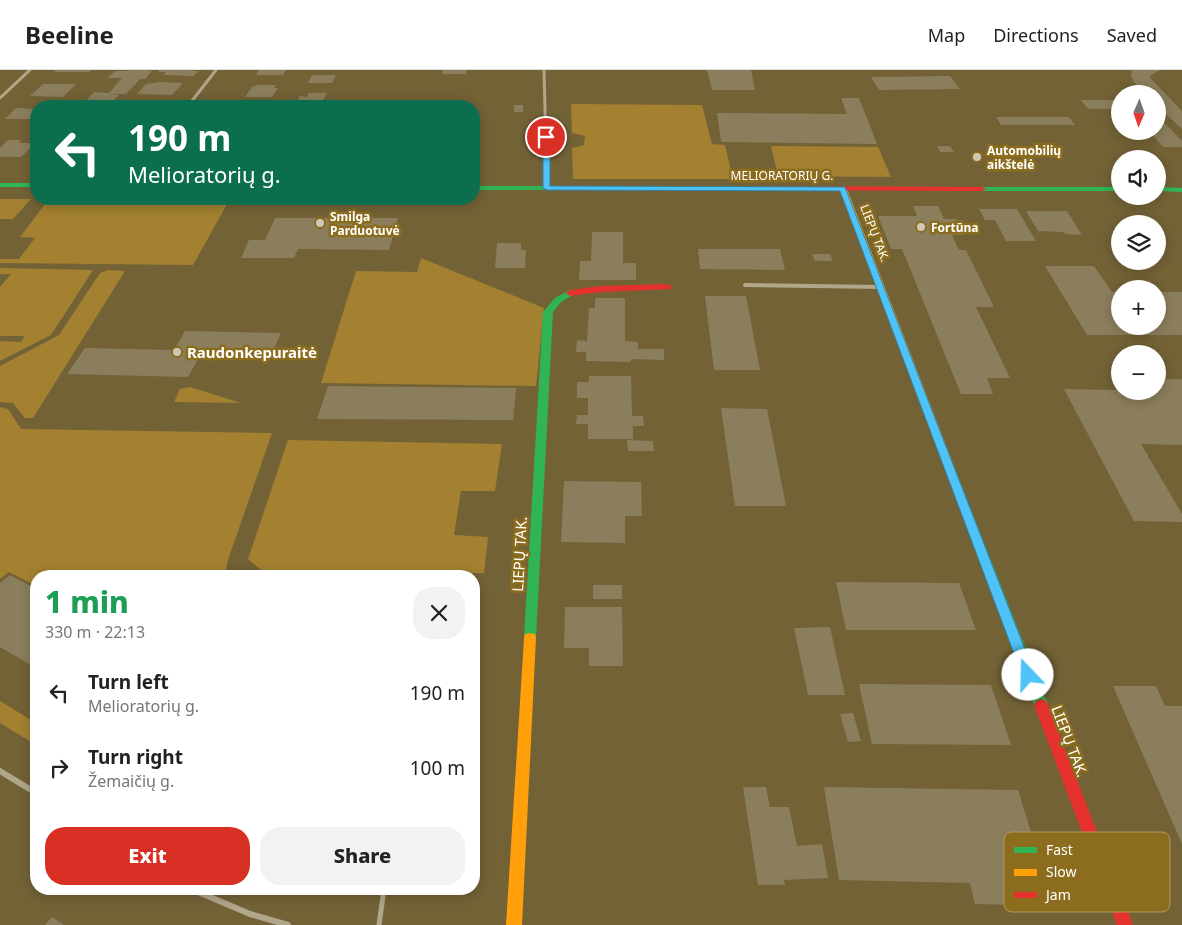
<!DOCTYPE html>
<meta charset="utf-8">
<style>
:root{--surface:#fff;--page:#f2f2f2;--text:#222;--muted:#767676;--line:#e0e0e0;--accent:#d93025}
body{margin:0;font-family:"Noto Sans",sans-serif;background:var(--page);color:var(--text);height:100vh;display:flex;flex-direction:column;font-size:19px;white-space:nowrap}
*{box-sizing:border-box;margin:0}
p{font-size:16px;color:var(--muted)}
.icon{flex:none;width:28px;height:28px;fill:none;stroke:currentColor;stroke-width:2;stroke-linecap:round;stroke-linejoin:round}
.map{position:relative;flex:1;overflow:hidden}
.side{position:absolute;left:30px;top:500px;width:450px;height:325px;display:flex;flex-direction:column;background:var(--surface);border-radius:20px;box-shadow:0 2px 12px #0003}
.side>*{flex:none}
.banner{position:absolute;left:30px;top:30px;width:450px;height:105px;border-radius:20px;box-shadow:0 2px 12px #0003;background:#0b6e4f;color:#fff;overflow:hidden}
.needle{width:32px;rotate:182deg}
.tools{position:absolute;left:1111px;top:15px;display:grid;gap:10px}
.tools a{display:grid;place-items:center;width:55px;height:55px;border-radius:50%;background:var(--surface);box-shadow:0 2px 12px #0003;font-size:25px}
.pin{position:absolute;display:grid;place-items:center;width:42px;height:42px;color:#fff;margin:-21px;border:2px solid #fff;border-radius:50%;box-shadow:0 1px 5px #0007}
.me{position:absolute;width:55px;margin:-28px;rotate:339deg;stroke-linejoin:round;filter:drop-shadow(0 0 4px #0008)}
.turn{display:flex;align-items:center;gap:18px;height:105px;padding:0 15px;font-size:22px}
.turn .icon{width:65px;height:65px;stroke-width:2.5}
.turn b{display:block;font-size:35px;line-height:42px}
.round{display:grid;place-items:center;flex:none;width:52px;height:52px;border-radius:20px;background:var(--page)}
.headline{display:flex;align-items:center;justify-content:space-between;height:85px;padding:0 15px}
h1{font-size:30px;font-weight:800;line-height:38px;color:#1e9e55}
.button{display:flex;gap:10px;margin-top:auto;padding:10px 15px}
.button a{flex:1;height:58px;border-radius:20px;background:var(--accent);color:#fff;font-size:20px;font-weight:800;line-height:58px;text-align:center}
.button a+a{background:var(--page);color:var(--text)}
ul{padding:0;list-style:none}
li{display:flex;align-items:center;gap:15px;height:75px;padding:0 15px}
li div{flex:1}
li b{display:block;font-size:19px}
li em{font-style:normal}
header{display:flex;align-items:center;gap:30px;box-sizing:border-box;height:70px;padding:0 25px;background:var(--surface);border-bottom:1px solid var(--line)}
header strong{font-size:24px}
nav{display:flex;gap:28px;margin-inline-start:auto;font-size:18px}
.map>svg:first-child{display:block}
</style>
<header>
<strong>Beeline</strong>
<nav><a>Map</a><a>Directions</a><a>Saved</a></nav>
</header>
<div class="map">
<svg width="1182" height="855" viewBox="0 0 1182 855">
<rect width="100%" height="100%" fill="#736236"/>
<g fill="#a38131">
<polygon points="571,34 702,35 712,74 725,75 733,109 573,109 572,78 584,75 585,66 572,63"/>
<polygon points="771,76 878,77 891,107 778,106"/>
<polygon points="0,129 31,129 13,149 0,149"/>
<polygon points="49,129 230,129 193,195 0,193 0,189 19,189 35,168 20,167"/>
<polygon points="421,188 544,238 536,316 321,313 356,201 417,202"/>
<polygon points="0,198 93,200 51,265 0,291 0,271 21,272 25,266 0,266 0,217 11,204 0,204"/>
<polygon points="108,200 125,201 33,348 25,348 13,333 0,332 0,296 59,265 100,203"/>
<polygon points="190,317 241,333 174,332 180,319"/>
<polygon points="0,337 8,339 21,359 272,363 228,490 225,506 36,506 36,516 9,502 0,509"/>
<polygon points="288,370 502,374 495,421 461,421 454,465 488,467 484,503 267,505 248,489"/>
<polygon points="0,631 36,653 36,675 0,653"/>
</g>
<g fill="#8b7e5d">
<polygon points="56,0 91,0 89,2 54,2"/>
<polygon points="146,0 152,1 145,9 140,9 126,24 108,24 119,25 113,31 86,31 94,22 109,23 122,8 107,8 115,1"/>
<polygon points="159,0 193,0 192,1 198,1 194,6 163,5 166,2 159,2"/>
<polygon points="259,0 286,0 283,5 256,5"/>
<polygon points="443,0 467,0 466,4 442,4"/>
<polygon points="707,0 751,0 755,20 712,20"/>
<polygon points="1132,0 1160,0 1151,5 1150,8 1182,41 1182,59 1158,37 1158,24 1144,24 1133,11 1131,5"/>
<polygon points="312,5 336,5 332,13 308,13"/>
<polygon points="950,6 960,19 879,20 871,7"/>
<polygon points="159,12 183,13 172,25 137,24 146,14"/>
<polygon points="43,14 76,14 63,27 30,26"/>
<polygon points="257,15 276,15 274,18 278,18 272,27 245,27 252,17"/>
<polygon points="309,23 327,23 322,32 297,32 300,26 307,27"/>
<polygon points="841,28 859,28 877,74 721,72 717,43 847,44"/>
<polygon points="1081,30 1120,30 1120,46 1114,39 1088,39"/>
<polygon points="102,32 120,33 117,36 98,36"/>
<rect x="514" y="35" width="9" height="7"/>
<polygon points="16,38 36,39 36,45 32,49 5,49"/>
<polygon points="1158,46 1182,71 1182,77 1163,77 1149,61 1158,61"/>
<polygon points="996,47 1069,47 1075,55 1001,55"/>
<polygon points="8,70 21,70 18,73 35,73 21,87 0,87 0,78"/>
<polygon points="937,76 950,76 954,82 940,82"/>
<polygon points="913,136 938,136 944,149 956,149 964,165 952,165 959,180 966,180 994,237 976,237 1010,308 987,308 993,324 961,324 902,179 891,179 878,146 917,146"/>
<polygon points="979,139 1017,139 1036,171 1006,171 995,150 985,150"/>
<polygon points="1026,141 1067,141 1082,165 1065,164 1064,162 1038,161"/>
<polygon points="275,148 398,148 389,180 298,179 294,188 241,188 249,170 265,170"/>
<polygon points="592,162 623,162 623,193 636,193 636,210 579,210 580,191 591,191"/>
<polygon points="497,173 521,173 521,180 526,180 525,198 495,198"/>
<polygon points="698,179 780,179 785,200 700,199"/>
<polygon points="812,184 830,184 833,191 815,191"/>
<polygon points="1045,196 1094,196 1112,222 1120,222 1120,256 1158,256 1158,222 1182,222 1182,265 1087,265"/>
<polygon points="705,226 746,226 760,300 714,300"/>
<polygon points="595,228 625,228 625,271 638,272 638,279 664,279 664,290 631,289 631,292 586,291 586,282 576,282 577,270 587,271 589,238 595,238"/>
<polygon points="185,261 281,263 271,285 201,284 188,307 67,304 85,278 174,280"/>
<polygon points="589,306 631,306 632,346 643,346 644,356 633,356 633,369 588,369 588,354 576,354 577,345 588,345 588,328 577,328 577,312 589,312"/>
<polygon points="1158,309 1182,309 1182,375 1141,374 1182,444 1182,452 1134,451 1064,319 1158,321"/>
<polygon points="328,316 516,318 513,350 317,349"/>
<polygon points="721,338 767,339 786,436 735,436"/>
<polygon points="627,370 653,371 654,381 628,381"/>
<polygon points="564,411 641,412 642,446 625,446 625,473 561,472"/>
<polygon points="10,505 36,519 36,598 0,577 0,513"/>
<polygon points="836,512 959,513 976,560 846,560"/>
<rect x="593" y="515" width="29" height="14"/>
<polygon points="565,537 622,537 623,596 589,596 589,578 564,578"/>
<polygon points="830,557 845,625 808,625 794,558"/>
<polygon points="859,614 991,615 1011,675 872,674"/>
<polygon points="1113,616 1156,616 1165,636 1182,636 1182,774"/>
<polygon points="853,643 861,671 848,672 840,644"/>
<polygon points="743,717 766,717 770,737 789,737 797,776 822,774 828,808 784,810 785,815 758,815"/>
<polygon points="824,717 1018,720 1054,836 975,834 970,813 839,810"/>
<polygon points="52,847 64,855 45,855"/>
</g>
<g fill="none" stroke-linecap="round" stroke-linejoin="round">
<polyline stroke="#b0a68a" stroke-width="5" points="379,855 384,819"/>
<g stroke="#b0a68a" stroke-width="3">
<polyline points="544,0 547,118"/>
<polyline points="0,28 30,0"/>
<polyline points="188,36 216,0"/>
</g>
<polyline stroke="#b0a68a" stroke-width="4" points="745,215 881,217"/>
<g stroke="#b0a68a" stroke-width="6">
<polyline points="0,701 36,723"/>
<polyline points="191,819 250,844 288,855"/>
</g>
<g fill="#30b455" fill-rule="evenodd">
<rect x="0" y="113" width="36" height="4"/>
<polygon points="474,116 748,116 752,118 748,120 474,120"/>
<polygon points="979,117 1120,117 1120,121 982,121 978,119"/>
<polygon points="1158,117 1182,118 1182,122 1158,121"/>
<polygon points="570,220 574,223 573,225 561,232 553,242 536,568 535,572 530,573 525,572 524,568 543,242 555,228"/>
<polygon points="951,397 956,401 1048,635 1046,639 1041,641 1036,639 1034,635 946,401"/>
</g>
<g fill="#ff9f0a" fill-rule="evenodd">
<polygon points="840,117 847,119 956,401 955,404 951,405 946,401 839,119"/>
<polygon points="530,563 535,564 536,568 522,855 506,855 524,568 525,564"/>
</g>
<g fill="#e5322d" fill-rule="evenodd">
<polygon points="745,116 982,117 986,119 982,121 748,120 744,118"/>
<polygon points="668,214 672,217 671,219 601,222 570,226 566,223 570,220 601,216"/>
<polygon points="1041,629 1046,631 1048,635 1133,855 1117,855 1034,635 1036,631"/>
</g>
</g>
<polygon fill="#4fc3f7" stroke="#337fa1" points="543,66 550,67 550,116 845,117 1035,605 1033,609 1028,610 1023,609 1022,605 840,121 547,120 543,118"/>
<g fill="#cec8b9" stroke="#8c6d1d" stroke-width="2">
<circle cx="977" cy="87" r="5"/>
<circle cx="320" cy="153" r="5"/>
<circle cx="921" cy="157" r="5"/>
<circle cx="177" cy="282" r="5"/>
</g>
<g text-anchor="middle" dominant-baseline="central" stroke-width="5" stroke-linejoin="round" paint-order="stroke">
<g font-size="12" font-weight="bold" fill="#fff" stroke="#8c6d1d" text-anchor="start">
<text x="987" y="80">Automobilių<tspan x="987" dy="14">aikštelė</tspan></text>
<text x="330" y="146">Smilga<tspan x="330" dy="14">Parduotuvė</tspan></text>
<text x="931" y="157">Fortūna</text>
</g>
<g font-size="12" fill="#fff" stroke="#8c6d1d">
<text x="782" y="105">MELIORATORIŲ G.</text>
<text transform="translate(875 163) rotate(69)">LIEPŲ TAK.</text>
</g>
<g font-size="15" font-weight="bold" fill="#fff" stroke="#8c6d1d" text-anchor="start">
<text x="187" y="282">Raudonkepuraitė</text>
</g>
<g font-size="15" fill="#fff" stroke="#8c6d1d">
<text transform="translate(519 484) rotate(-87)">LIEPŲ TAK.</text>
<text transform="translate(1070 671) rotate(69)">LIEPŲ TAK.</text>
</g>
</g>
<rect x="1004" y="762" width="166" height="80" rx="8" fill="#8c6d1d" stroke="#ae9961" stroke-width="1"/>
<rect x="1014" y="777" width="23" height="6" fill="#30b455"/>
<rect x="1014" y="799" width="23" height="7" fill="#ff9f0a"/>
<rect x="1014" y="822" width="23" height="6" fill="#e5322d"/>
<g font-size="14" fill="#fff">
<text x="1046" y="785">Fast</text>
<text x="1046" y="807">Slow</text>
<text x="1046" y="830">Jam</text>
</g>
</svg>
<div class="tools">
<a><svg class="needle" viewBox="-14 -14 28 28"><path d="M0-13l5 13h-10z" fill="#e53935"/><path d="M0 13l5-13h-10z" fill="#767676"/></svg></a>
<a><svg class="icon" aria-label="sound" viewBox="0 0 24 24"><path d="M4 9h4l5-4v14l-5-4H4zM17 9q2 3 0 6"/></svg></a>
<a><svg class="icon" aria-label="layers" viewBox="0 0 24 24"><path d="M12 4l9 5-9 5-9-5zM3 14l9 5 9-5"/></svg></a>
<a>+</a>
<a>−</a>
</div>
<div class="pin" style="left:546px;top:67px;background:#d93025"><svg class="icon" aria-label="arrive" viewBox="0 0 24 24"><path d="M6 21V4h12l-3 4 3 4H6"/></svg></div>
<svg class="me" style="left:1028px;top:605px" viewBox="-20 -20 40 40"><circle r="19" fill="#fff"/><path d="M0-13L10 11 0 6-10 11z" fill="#4fc3f7"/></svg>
<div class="banner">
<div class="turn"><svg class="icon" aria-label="left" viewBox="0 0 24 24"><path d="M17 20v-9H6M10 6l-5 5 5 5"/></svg><div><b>190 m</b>Melioratorių g.</div></div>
</div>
<section class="side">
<div class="headline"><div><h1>1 min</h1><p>330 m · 22:13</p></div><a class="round"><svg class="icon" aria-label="close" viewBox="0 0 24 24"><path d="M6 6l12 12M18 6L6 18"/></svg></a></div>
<ul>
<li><svg class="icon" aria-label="left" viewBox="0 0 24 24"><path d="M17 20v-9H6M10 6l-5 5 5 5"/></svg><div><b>Turn left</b><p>Melioratorių g.</p></div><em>190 m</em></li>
<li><svg class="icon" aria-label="right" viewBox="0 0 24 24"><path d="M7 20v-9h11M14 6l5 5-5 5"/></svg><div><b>Turn right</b><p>Žemaičių g.</p></div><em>100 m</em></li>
</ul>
<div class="button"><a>Exit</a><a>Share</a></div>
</section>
</div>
